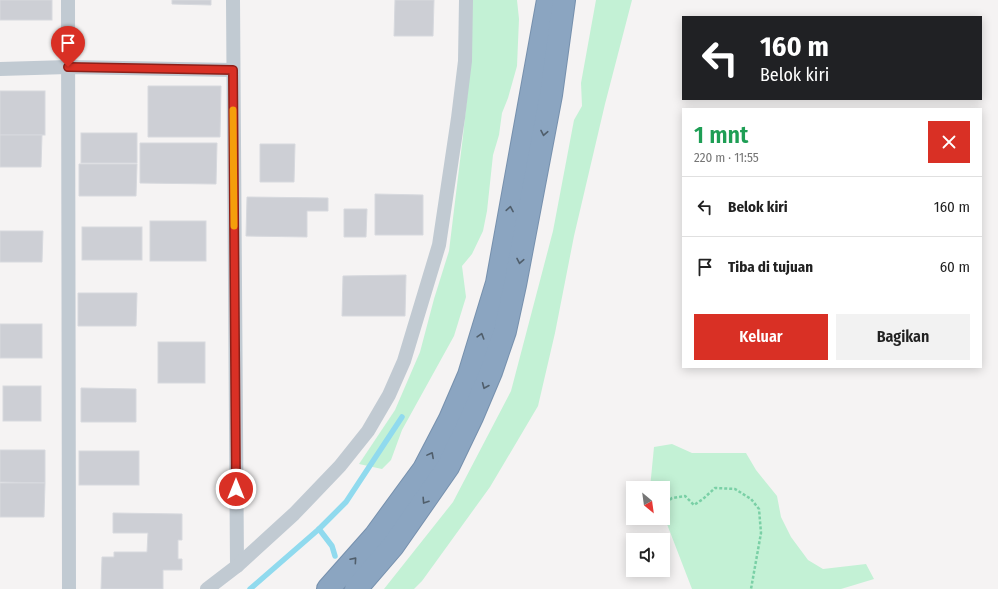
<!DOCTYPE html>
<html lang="id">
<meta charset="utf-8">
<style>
:root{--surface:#fff;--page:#f2f2f2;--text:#222;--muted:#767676;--line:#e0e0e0;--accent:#d93025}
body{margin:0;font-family:"Fira Sans Condensed",sans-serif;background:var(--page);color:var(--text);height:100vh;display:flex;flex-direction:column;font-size:15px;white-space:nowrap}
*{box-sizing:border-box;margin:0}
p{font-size:13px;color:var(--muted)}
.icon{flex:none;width:22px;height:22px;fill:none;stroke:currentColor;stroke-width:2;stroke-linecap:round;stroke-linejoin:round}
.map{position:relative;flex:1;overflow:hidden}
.panel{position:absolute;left:682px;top:108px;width:300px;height:260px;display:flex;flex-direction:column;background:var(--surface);border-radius:0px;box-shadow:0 2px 10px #0003}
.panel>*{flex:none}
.top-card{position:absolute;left:682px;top:16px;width:300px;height:84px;border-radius:0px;box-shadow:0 2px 10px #0003;background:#202124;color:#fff;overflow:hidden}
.needle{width:26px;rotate:151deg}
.controls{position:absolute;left:626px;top:481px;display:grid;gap:8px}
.controls a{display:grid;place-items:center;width:44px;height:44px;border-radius:0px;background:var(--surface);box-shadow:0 2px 10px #0003;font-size:20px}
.pin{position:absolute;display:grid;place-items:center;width:34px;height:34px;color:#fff;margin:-41px -17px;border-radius:50% 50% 50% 0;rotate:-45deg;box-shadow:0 0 4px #0007}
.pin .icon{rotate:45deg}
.me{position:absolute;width:44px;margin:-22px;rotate:0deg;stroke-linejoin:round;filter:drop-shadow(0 0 3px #0008)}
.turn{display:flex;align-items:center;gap:14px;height:84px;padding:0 12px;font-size:18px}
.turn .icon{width:52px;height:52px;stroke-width:2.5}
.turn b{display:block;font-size:28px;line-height:34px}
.round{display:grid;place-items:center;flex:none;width:42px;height:42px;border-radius:0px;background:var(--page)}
.headline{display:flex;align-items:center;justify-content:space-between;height:68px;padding:0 12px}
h1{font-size:24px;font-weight:600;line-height:30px;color:#1e9e55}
.primary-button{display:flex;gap:8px;margin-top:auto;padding:8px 12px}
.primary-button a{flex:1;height:46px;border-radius:0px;background:var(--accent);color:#fff;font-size:16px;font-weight:600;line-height:46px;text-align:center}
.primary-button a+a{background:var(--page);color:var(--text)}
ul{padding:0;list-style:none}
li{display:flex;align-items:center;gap:12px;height:60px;padding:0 12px;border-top:1px solid var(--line)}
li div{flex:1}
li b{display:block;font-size:15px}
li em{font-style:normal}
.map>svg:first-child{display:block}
</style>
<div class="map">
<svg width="998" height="589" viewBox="0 0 998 589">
<rect width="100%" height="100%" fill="#f5f3f3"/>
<g fill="#c3f1d5">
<polygon points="470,0 517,0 519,19 517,66 508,98 502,113 499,135 493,155 487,211 483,231 472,254 462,266 466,297 454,336 402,430 391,460 382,469 359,464 395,410 420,352 434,299 449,251 463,136 472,48"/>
<polygon points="596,0 632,0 605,104 574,236 555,333 538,406 490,487 422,581 414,589 384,589 453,502 511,391 553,231 574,120 582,106 581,83"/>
<polygon points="672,444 692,453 746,453 756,470 777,496 781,517 791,537 808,560 823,569 866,564 874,579 841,589 692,589 665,519 663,516 663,488 650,488 654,447"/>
</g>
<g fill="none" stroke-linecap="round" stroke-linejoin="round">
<g stroke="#90daee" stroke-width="5.5">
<polyline points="319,529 332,546 335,556"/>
<polyline points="250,589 319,529 346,502 402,417"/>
</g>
</g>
<g fill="#cdcfd5" stroke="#d7d9de">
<rect x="0" y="0" width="52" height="20"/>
<polygon points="172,0 211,0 211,5 172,4"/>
<polygon points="395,0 434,0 433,36 394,36"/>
<polygon points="148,86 221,86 220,137 148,137"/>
<rect x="0" y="91" width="45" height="44"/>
<rect x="81" y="133" width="56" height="30"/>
<polygon points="0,135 42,135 41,167 0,167"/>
<polygon points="140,143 217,143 216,184 140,183"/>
<polygon points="260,144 295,144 294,182 260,182"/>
<polygon points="79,164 137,164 136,196 79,196"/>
<polygon points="375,194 423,195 423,235 375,235"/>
<polygon points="247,197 328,198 328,211 307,211 307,237 246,236"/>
<polygon points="344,209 367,209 366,237 344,237"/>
<rect x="150" y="221" width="56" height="40"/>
<rect x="82" y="227" width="60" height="33"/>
<polygon points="0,231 43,231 42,262 0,262"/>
<polygon points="406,275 405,316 342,316 343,276"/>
<polygon points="78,293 137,293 136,326 78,326"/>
<rect x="0" y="324" width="42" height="34"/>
<rect x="158" y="342" width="47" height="41"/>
<rect x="3" y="386" width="38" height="35"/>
<polygon points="81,388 136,389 136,422 81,422"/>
<polygon points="0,450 45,450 45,483 0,482"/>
<rect x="79" y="451" width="60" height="34"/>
<polygon points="0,483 45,483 44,517 0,517"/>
<polygon points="113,513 182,514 182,540 178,540 178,559 182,559 182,570 163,570 163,589 101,589 102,557 114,557 114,552 147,552 148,533 113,533"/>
</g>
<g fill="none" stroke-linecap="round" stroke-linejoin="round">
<defs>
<g id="motorway">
<polyline points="328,589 375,536 424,469 450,419 469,375 497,283 548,0"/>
<polyline points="356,589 393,546 448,467 472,417 491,372 505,331 515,285 551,95 564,0"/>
</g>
</defs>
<use href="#motorway" stroke="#7690ad" stroke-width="24"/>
<polyline stroke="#7ad0a6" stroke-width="2.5" stroke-dasharray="3 2" stroke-linecap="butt" points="666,503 672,498 685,496 694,505 703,499 715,488 735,489 751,499 759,509 761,533 751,589"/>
<g stroke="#c1cad2" stroke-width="14">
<polyline points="68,0 69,589"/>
<polyline points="233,0 237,566"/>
<polyline points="0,69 68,67 233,70"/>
<polyline points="207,589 237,566 294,514 340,466 368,431 389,395 404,361 439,245 458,118 465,61 466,0"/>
</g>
<use href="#motorway" stroke="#8ba5c1" stroke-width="22"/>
</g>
<defs><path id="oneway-chevron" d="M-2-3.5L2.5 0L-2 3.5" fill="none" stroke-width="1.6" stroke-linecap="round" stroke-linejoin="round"/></defs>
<g stroke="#505e6b">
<use href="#oneway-chevron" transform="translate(544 133) rotate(101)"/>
<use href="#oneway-chevron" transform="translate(510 209) rotate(-80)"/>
<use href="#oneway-chevron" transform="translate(520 261) rotate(101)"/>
<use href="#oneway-chevron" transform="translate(481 336) rotate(-73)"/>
<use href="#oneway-chevron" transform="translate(485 386) rotate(113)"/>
<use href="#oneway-chevron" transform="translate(431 455) rotate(-62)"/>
<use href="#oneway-chevron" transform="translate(425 501) rotate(123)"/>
<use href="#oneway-chevron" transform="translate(354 560) rotate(-49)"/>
</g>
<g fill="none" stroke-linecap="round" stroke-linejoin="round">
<defs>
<polyline id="route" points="68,67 233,70 236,489"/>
</defs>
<use href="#route" stroke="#8d1f18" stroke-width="10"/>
<use href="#route" stroke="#d93025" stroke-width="7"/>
<polyline stroke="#f59e0b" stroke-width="7" points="233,110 234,226"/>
</g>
</svg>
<div class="controls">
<a><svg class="needle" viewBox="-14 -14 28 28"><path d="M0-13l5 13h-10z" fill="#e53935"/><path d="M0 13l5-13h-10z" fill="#767676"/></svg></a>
<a><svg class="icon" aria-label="sound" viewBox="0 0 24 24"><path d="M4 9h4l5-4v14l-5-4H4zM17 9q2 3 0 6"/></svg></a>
</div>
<div class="pin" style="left:68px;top:67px;background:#d93025"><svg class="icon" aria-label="arrive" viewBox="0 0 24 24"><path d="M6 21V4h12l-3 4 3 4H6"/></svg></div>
<svg class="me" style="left:236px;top:489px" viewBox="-20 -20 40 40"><circle r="17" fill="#d93025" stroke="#fff" stroke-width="3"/><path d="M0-11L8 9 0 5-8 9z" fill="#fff"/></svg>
<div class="top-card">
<div class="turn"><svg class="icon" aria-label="left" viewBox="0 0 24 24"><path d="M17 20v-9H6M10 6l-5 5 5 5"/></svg><div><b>160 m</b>Belok kiri</div></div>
</div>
<section class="panel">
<div class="headline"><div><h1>1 mnt</h1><p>220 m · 11:55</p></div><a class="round" style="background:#d93025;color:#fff"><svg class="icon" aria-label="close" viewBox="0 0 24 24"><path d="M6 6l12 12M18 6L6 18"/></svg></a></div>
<ul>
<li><svg class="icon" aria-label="left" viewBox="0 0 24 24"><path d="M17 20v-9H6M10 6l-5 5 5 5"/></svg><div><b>Belok kiri</b></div><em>160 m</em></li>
<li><svg class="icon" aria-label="arrive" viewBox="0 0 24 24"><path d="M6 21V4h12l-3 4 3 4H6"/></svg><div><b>Tiba di tujuan</b></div><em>60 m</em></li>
</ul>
<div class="primary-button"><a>Keluar</a><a>Bagikan</a></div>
</section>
</div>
